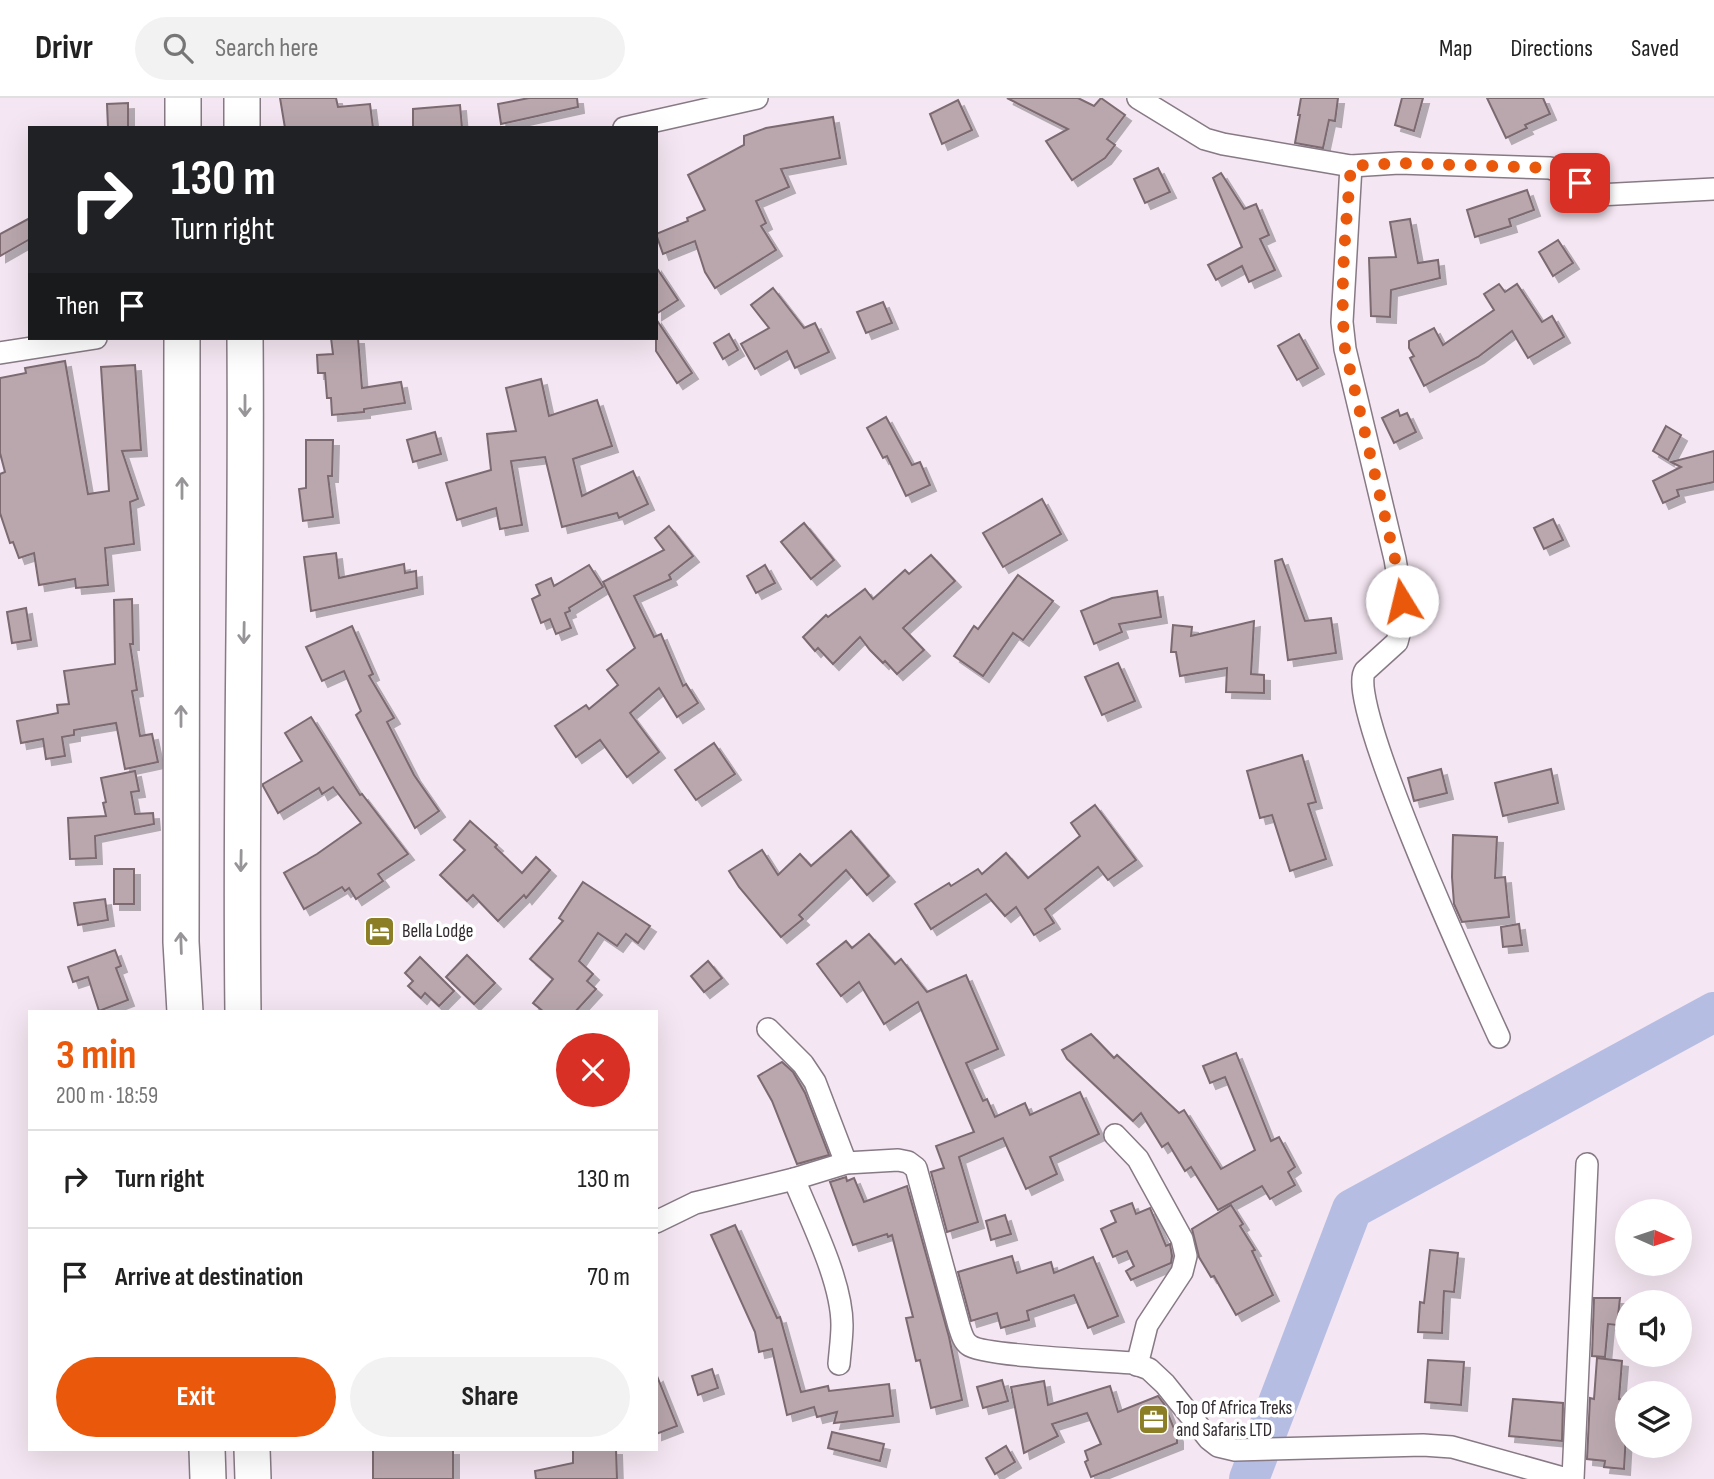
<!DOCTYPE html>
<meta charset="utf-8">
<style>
:root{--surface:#fff;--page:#f2f2f2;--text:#222;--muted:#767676;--line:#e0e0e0;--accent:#ea580c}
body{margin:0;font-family:"Sofia Sans Condensed",sans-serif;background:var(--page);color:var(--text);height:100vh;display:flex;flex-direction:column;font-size:26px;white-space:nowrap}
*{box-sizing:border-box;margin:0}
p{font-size:23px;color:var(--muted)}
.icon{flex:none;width:38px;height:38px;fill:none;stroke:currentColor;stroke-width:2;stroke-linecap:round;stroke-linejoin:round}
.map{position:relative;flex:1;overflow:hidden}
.panel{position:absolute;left:28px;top:912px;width:630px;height:441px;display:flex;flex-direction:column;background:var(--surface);border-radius:0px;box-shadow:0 7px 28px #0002}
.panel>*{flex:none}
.top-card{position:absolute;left:28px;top:28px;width:630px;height:214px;border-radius:0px;box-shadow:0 7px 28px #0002;background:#202124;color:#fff;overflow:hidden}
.needle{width:46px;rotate:93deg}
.fabs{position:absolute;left:1615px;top:1101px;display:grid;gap:14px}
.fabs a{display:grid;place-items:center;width:77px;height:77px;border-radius:50%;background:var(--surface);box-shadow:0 7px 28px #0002;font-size:35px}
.pin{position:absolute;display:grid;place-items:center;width:60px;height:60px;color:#fff;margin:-30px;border-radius:14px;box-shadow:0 4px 10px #0006}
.me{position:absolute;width:77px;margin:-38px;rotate:351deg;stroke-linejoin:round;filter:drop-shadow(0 0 5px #0008)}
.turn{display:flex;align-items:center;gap:24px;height:147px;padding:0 28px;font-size:32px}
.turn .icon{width:91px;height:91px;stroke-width:2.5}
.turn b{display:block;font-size:49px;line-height:60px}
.then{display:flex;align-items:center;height:66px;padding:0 28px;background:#0003;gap:14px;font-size:26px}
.round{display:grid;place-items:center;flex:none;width:74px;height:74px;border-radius:37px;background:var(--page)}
.head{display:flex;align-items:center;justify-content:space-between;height:119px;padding:0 28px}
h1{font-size:42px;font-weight:700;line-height:52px;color:var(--accent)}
.button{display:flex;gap:14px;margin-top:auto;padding:14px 28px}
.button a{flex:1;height:80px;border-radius:42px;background:var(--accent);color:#fff;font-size:28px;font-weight:700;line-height:80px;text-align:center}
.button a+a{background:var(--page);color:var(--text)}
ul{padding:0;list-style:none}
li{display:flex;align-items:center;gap:21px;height:98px;padding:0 28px;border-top:2px solid var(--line)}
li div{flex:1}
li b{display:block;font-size:26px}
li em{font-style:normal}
header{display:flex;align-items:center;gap:42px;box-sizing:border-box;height:98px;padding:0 35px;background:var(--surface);border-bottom:2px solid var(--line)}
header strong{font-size:33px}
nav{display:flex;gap:38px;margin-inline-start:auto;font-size:24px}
.search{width:490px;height:63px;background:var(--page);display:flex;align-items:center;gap:18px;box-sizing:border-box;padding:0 24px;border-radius:38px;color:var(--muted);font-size:26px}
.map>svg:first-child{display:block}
</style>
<header>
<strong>Drivr</strong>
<div class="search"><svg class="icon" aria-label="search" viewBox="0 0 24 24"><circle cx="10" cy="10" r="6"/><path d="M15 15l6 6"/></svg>Search here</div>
<nav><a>Map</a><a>Directions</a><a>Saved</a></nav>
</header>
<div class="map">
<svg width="1714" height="1381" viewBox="0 0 1714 1381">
<defs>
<filter id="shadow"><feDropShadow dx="6" dy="6" stdDeviation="0" flood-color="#0004"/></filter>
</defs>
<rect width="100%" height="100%" fill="#f4e6f2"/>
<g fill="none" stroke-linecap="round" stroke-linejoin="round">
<polyline stroke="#b6bde3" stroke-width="40" points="1249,1381 1352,1111 1714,914"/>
</g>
<g fill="#b9a7ad" stroke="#7b6a70" stroke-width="2" filter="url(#shadow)">
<polygon points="280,0 336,0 338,9 370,6 373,30 285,30"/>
<polygon points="529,0 577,0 578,9 501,26 498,6"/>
<polygon points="1007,0 1078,0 1094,8 1101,0 1125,17 1107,41 1115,47 1105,60 1072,82 1046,43 1068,31"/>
<polygon points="1301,0 1338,0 1335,23 1329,22 1323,50 1295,45 1300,17 1298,17"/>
<polygon points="1402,0 1423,0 1414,33 1395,27"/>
<polygon points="1487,0 1543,0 1550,16 1525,27 1527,30 1506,40"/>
<polygon points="958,2 972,32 942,46 930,16"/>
<polygon points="128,5 128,30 108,30 107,6"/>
<polygon points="460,7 462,30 413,30 413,11"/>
<polygon points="833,19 840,60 781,71 789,89 756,103 766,125 761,128 776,152 715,190 705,174 695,143 663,156 656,136 688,123 687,120 705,112 688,77 744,47 744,38 766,30"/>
<polygon points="1158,70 1170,94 1145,105 1134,81"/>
<polygon points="1221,75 1244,111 1256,106 1269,137 1260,141 1275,172 1249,184 1242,168 1216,182 1208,167 1242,149 1213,80"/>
<polygon points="1527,92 1534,112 1509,121 1511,128 1475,139 1467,112"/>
<polygon points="30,120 30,141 0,158 0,136"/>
<polygon points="1410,121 1418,165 1438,162 1440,180 1391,192 1390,219 1371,218 1369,160 1396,159 1390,124"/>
<polygon points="1558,142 1573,165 1553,178 1539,154"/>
<polygon points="656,169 678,202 656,216"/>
<polygon points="1499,186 1505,194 1517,186 1542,224 1552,218 1564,239 1528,260 1512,233 1478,259 1424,288 1410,260 1414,258 1409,250 1409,243 1434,230 1443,247 1494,212 1484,196"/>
<polygon points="773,190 804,230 815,225 829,254 795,270 787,253 755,271 741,246 769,230 751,207"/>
<polygon points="883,204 892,225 866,235 857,214"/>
<polygon points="656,221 692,275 677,285 656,253"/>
<polygon points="729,236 738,252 723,261 714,245"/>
<polygon points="1299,236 1318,270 1297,282 1278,248"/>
<polygon points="331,240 358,240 362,290 401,284 405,305 364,311 364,314 332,317 331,300 327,300 325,275 318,275 317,257 333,256"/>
<polygon points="65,263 88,396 109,393 101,269 135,267 141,352 122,353 138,401 130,404 134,446 105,450 108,487 76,490 75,481 39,487 34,455 19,460 13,444 10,445 0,415 0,376 5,374 0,355 0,280 26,275 25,270"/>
<polygon points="541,281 549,318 597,302 612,348 573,361 582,398 633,373 648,406 619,420 617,415 562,429 545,359 511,363 522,427 500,431 496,410 457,422 446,385 491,372 487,336 516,333 506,290"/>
<polygon points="1398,312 1400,318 1407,315 1416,334 1394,345 1382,320"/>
<polygon points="886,319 912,367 920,364 930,387 906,398 887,358 883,360 867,330"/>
<polygon points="1666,328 1681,337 1668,362 1653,353"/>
<polygon points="435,334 441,356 413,364 407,342"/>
<polygon points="306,342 333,342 332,378 328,378 333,419 303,423 299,391 306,390"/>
<polygon points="1714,353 1714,384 1677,392 1679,398 1663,405 1653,383 1681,369 1671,364"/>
<polygon points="1042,401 1061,436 1003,469 983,435"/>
<polygon points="1553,421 1563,442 1544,451 1534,430"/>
<polygon points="804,425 834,462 811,481 781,444"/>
<polygon points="669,428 693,458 669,477 671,481 634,498 654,539 661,536 683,588 686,586 698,605 677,619 659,590 630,615 659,654 627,679 600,642 576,659 555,628 586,607 589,611 618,587 607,572 635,550 603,484 664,452 655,440"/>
<polygon points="336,455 339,480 404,466 405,475 416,473 417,490 311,513 304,459"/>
<polygon points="931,457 955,483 903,530 924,552 897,576 885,563 883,565 870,552 860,539 833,566 818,550 815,553 803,539 826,517 828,519 865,491 873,501 905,472 909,476"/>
<polygon points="1282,461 1305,523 1331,520 1336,555 1288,562 1275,463"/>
<polygon points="589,467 603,489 569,510 570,513 565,515 571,530 556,536 550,521 541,525 532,501 540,497 536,487 551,480 554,488"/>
<polygon points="765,467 775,485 756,495 747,478"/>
<polygon points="1018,477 1053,503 1023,542 1013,535 983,578 954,558 974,528 978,531"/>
<polygon points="1157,493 1161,519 1119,526 1122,534 1094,546 1081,513 1112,500"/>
<polygon points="132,501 133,546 130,546 137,592 132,593 140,638 152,636 158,664 125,671 116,625 74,632 74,637 62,639 65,658 46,661 43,641 21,645 17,623 58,615 57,607 69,606 64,573 115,566 114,502"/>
<polygon points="26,510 31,542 12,545 7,514"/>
<polygon points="1254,523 1251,576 1264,577 1264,595 1226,594 1227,570 1180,578 1176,554 1171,554 1173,527 1192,529 1191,538"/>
<polygon points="352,528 373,576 369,578 394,620 387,624 414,677 439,713 415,730 356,617 361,613 344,573 322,583 306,549"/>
<polygon points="1118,565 1135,603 1102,617 1085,579"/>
<polygon points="311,619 360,697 362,696 408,756 378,776 383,783 356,801 349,790 345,793 342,789 304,811 284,775 317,756 361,725 333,689 322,696 319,690 278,715 263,688 263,686 302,663 285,635"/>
<polygon points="714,645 735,676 696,702 675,672"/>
<polygon points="1302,657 1316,704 1308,706 1326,761 1290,773 1272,717 1260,720 1247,673"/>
<polygon points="1441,671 1447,695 1414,703 1408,680"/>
<polygon points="1551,671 1558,705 1503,718 1495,685"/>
<polygon points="135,673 139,693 131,694 135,716 153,715 154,726 95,738 96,760 70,761 68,720 106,718 103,705 106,704 101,680"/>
<polygon points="1095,707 1136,762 1108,782 1098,769 1045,811 1054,825 1034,837 1016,809 1005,818 986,796 931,831 915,806 949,785 951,788 978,771 982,776 1006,755 1028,780 1080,738 1071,725"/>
<polygon points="470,723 497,747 495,749 522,775 536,759 550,772 526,800 524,797 498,823 473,797 467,803 440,777 465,752 454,742"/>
<polygon points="851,733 889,778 867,797 846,772 799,817 803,821 781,839 739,789 729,773 762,752 778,777 800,756 811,768"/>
<polygon points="1453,737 1497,739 1495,780 1505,779 1509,819 1462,824 1454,806 1452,779"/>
<rect x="114" y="771" width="20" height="35"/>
<polygon points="583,784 650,828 638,845 626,836 617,848 598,835 579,863 593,876 587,883 596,891 575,914 544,914 533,905 553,881 530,861 563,823 559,820"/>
<polygon points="105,801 108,822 78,827 74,805"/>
<polygon points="1519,826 1522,847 1503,849 1501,829"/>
<polygon points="869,836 895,866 901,861 927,894 966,877 998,951 966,965 983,1003 987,1001 995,1019 1025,1005 1030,1017 1080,994 1099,1036 1050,1059 1057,1076 1026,1091 1003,1040 959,1059 978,1124 947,1134 931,1074 944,1070 936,1048 974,1034 918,904 884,926 859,884 841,898 817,866 846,843 852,850"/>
<polygon points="115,852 121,868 116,870 128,902 99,913 88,879 73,884 68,869"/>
<polygon points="467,857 495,885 474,906 446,879"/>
<polygon points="420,859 454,893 439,908 425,895 421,900 408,888 413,883 405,875"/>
<polygon points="708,863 722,880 704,894 691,878"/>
<polygon points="1091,936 1114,960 1117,957 1179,1015 1184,1012 1221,1071 1255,1052 1225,979 1210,985 1203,968 1236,955 1271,1043 1279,1039 1295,1069 1288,1074 1295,1087 1270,1101 1262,1088 1218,1112 1191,1069 1185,1073 1168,1045 1162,1049 1141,1015 1133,1023 1067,961 1062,952"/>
<polygon points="782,964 793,974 805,995 829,1057 797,1066 772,1003 758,978"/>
<polygon points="846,1079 847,1083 854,1080 864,1104 907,1088 949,1239 962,1302 931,1310 920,1262 916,1263 906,1220 913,1219 892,1137 888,1139 887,1136 853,1147 830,1084"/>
<polygon points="1132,1105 1136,1116 1150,1110 1166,1148 1170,1146 1172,1158 1171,1165 1131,1182 1126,1173 1134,1168 1127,1153 1113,1159 1101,1131 1116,1124 1111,1113"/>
<polygon points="1231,1107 1243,1126 1240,1128 1255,1152 1252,1153 1273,1197 1236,1217 1214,1178 1211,1179 1199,1159 1192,1131"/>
<polygon points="1005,1117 1011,1136 991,1142 986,1123"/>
<polygon points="735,1127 777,1220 780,1219 801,1294 828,1288 829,1293 889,1286 893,1318 834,1325 837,1314 817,1319 814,1309 787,1317 772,1251 759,1254 755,1234 711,1137"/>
<polygon points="1430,1152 1458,1155 1454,1194 1444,1193 1442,1235 1418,1234 1420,1204 1424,1205"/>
<polygon points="1012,1158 1017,1175 1051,1164 1054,1175 1093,1159 1118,1218 1088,1230 1074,1197 1027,1213 1029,1222 1001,1230 997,1215 971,1223 958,1174"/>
<polygon points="1594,1200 1620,1200 1617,1227 1608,1226 1605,1259 1592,1258"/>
<polygon points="1597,1260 1622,1263 1619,1301 1628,1302 1624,1371 1604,1369 1605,1363 1587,1361 1590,1300 1594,1301"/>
<polygon points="1428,1262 1464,1264 1461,1307 1425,1304"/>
<polygon points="712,1271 718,1290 698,1297 692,1278"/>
<polygon points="657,1278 677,1328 656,1336 656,1279"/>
<polygon points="1002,1282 1008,1303 983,1310 977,1289"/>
<polygon points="1044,1283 1048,1307 1110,1288 1118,1314 1158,1298 1164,1306 1177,1338 1177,1345 1091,1379 1085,1364 1088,1362 1085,1353 1101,1346 1087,1315 1052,1326 1058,1338 1024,1355 1011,1289"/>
<polygon points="1513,1301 1563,1305 1562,1343 1509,1338"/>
<polygon points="832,1334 884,1346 880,1363 828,1350"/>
<polygon points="1006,1348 1015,1364 995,1376 986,1360"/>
<polygon points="453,1351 453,1381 373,1381 373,1352"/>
<polygon points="573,1351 616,1351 617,1381 536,1381 535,1373 573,1365"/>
</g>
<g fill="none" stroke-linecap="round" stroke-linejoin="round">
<defs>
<g id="minor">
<polyline points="1138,0 1205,41 1223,46 1351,68 1399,65 1550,70 1568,76 1598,97 1714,91"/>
<polyline points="624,30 757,0"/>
<path d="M1351,68L1342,224L1345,251L1395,461L1402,503V525L1397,544L1365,573C1344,603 1478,893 1499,939"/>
<polyline points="0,255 96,240"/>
<polyline points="768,931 803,966 815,984 846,1065"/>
<polyline points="1115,1037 1138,1061 1182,1141 1186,1158 1182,1174 1147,1227 1137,1267"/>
<path d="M794,1081C811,1123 842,1183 842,1227C842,1240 840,1253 839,1266"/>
<path d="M656,1124L695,1105L794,1081L846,1065L898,1062L908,1064L916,1070L959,1228C961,1234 963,1243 969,1247C982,1258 1108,1263 1133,1265L1149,1271L1165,1286L1209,1341L1218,1348L1235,1352L1423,1347L1452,1349L1567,1381"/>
<polyline points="1573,1381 1587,1066"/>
</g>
<g id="trunk">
<polyline points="242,0 242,30"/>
<polyline points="183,30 183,0"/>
<polyline points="182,240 181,844 185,914"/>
<path d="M243,914C240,689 247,464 245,240"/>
<polyline points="207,1351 208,1381"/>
<polyline points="252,1351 253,1381"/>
</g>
</defs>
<use href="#minor" stroke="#877a85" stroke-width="24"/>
<use href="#trunk" stroke="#877a85" stroke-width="38"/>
<use href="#minor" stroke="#fff" stroke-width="21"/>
<use href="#trunk" stroke="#fff" stroke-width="35"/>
</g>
<defs><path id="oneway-shaft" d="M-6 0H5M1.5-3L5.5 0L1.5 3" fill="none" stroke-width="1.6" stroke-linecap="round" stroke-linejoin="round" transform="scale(1.75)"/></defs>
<g stroke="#989598">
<use href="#oneway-shaft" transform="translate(245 308) rotate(90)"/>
<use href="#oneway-shaft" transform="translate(182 390) rotate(-90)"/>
<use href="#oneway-shaft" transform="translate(244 535) rotate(91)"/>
<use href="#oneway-shaft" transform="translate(181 618) rotate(-90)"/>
<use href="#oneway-shaft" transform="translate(241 763) rotate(91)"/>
<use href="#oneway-shaft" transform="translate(181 845) rotate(-92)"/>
</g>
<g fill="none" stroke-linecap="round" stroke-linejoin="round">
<path stroke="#ea580c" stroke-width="12" stroke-dasharray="0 21.6" d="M1402,503L1395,461L1345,251C1339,190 1346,129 1351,68L1399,65L1550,70L1568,76L1580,85"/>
</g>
<defs>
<symbol id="hotel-square" viewBox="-11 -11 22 22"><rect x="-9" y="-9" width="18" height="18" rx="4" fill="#8c7e24" stroke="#fff"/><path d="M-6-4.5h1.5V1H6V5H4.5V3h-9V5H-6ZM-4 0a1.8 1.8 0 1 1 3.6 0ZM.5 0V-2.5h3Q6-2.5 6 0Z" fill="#fff"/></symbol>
<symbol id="office-square" viewBox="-11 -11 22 22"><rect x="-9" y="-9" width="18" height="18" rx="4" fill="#8c7e24" stroke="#fff"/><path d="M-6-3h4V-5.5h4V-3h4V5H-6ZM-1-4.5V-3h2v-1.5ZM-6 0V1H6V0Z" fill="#fff"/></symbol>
</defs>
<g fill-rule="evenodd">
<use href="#hotel-square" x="362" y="816" width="35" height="35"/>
<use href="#office-square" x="1136" y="1304" width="35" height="35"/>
</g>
<g text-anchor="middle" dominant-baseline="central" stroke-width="7" stroke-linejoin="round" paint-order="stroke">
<g font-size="19" fill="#312b30" stroke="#fff" text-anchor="start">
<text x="402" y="833">Bella Lodge</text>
<text x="1176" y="1310">Top Of Africa Treks<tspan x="1176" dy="22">and Safaris LTD</tspan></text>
</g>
</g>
</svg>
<div class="fabs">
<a><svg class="needle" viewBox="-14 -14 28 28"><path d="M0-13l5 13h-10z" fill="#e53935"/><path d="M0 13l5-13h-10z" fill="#767676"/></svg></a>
<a><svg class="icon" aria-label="sound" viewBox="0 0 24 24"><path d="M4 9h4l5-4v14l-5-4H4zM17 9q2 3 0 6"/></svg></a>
<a><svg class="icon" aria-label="layers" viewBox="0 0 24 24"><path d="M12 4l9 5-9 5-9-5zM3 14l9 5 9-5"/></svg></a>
</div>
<div class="pin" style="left:1580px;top:85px;background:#d93025"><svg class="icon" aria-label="arrive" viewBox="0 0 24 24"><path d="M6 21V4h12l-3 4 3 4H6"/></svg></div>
<svg class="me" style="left:1402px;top:503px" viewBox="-20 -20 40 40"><circle r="19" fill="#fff"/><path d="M0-13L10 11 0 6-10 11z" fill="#ea580c"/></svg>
<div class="top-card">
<div class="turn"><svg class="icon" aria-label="right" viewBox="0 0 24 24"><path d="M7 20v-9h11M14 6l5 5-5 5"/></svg><div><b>130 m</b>Turn right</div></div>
<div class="then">Then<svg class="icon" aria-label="arrive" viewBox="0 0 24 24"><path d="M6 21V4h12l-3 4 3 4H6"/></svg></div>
</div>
<section class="panel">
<div class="head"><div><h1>3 min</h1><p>200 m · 18:59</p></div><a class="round" style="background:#d93025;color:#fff"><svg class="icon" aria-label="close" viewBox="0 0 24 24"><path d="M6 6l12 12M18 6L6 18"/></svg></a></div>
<ul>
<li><svg class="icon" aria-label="right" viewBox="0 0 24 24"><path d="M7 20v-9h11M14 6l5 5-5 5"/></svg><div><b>Turn right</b></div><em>130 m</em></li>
<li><svg class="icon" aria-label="arrive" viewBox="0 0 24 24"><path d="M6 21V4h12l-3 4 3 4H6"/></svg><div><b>Arrive at destination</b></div><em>70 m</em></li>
</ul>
<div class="button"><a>Exit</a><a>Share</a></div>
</section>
</div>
